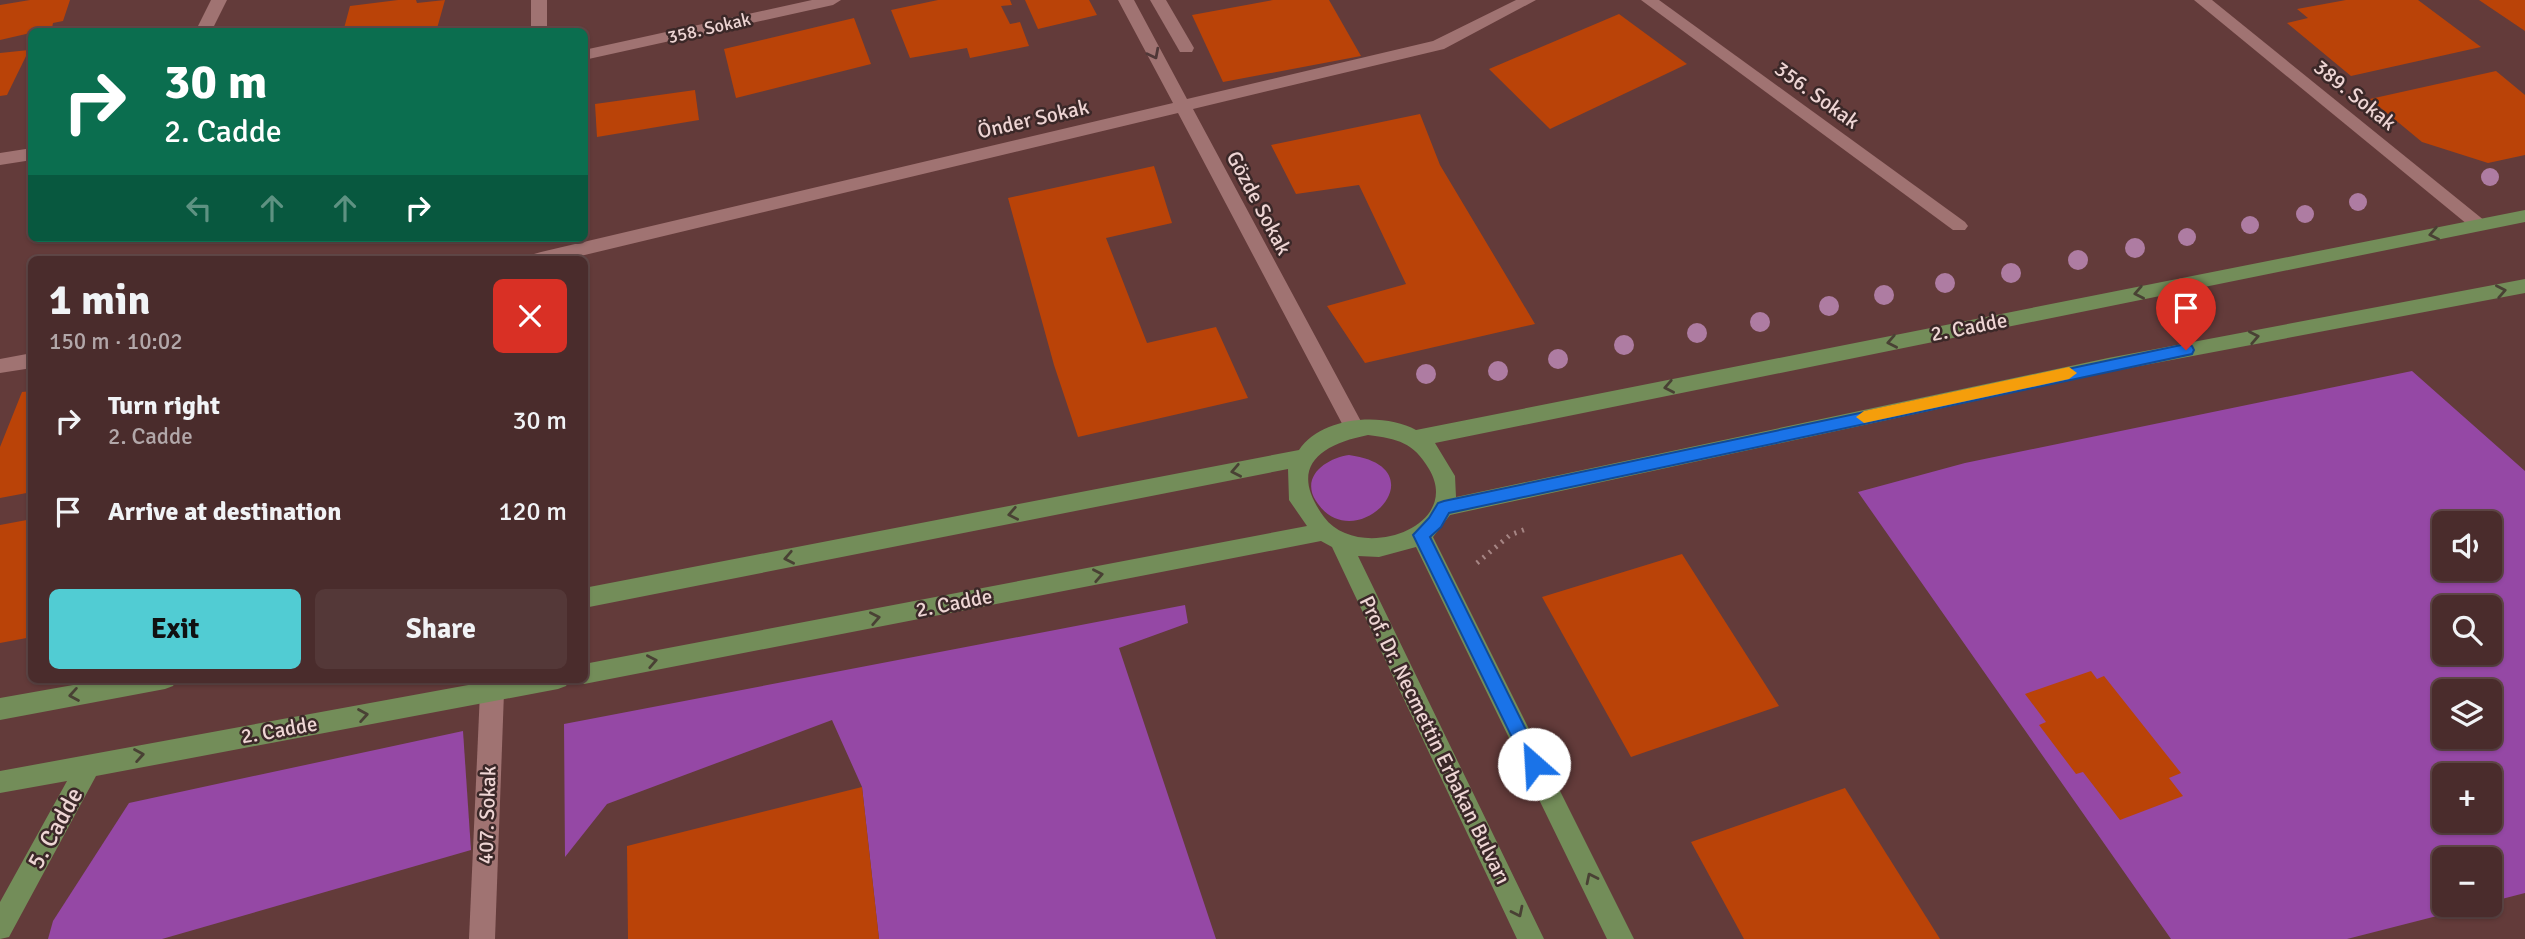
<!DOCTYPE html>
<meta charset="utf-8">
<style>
:root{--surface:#4a2c2c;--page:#543838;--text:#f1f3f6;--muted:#b2a7a9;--line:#614848;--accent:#51ccd3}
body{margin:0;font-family:Signika,sans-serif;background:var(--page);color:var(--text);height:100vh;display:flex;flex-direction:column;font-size:26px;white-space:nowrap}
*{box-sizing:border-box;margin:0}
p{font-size:23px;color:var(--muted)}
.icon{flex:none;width:38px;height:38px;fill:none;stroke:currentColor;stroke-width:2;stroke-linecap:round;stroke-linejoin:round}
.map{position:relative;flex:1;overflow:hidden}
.sheet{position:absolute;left:28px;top:256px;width:560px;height:427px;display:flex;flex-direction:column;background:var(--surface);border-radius:10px;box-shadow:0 2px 5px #0004,0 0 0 2px var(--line)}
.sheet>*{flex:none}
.top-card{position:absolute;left:28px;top:28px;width:560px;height:214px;border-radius:10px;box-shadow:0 2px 5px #0004,0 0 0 2px var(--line);background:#0b6e4f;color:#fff;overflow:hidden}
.tools{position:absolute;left:2432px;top:511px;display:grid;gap:14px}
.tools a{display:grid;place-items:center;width:70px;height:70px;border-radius:10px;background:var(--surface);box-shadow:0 2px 5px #0004,0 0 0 2px var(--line);font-size:35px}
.pin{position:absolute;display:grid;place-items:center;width:60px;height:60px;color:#fff;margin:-72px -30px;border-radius:50% 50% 50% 0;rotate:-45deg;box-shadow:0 0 7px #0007}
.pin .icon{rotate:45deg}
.me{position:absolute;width:77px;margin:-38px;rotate:334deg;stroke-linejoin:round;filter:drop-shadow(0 0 5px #0008)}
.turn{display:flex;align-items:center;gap:24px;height:147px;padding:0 21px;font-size:32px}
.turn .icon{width:91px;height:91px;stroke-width:2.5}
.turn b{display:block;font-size:49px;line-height:60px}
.lanes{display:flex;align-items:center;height:66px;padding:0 21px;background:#0003;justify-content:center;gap:35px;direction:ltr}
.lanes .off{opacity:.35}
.round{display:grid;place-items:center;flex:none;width:74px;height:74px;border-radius:10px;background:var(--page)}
.headline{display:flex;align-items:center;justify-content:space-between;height:119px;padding:0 21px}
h1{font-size:42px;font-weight:800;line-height:52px}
.action{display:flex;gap:14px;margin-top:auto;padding:14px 21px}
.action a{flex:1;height:80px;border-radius:10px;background:var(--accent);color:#111;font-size:28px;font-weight:800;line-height:80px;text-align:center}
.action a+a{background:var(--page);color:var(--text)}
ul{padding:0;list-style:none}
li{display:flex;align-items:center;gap:21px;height:91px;padding:0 21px}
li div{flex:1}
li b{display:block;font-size:26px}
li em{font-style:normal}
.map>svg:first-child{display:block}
</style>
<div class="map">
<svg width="2525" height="939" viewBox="0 0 2525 939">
<rect width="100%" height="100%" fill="#633b3a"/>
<g fill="#9548a5" fill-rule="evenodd">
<path d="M2412,371L2525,471V893L2490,902V859H2445V905H2480L2347,939H2171L1858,492L1965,463ZM2445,523H2490V569H2445ZM2445,607H2490V653H2445ZM2445,691H2490V737H2445ZM2445,775H2490V821H2445Z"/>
<path d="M1349,455C1444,468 1354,561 1316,501C1300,476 1327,458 1349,455Z"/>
<polygon points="1185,605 1188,623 1119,648 1216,939 879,939 862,787 832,720 607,804 565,857 564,724"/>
<polygon points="463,731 471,850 162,939 48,939 53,921 129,803"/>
</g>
<g fill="#ba4308">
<polygon points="30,0 70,0 63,21 53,23 52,28 0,40 0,5"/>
<polygon points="398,0 416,0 417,3 445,0 436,32 343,32 350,6"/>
<polygon points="938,0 1010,0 1012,5 1001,6 1010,24 1020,22 1029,46 970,58 967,48 910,58 891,10"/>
<polygon points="1025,0 1089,0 1097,15 1038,29"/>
<polygon points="1273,0 1329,0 1361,56 1223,82 1192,15"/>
<polygon points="2346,0 2418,0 2481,47 2351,76 2287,23 2308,18 2297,9"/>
<polygon points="2479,0 2525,0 2525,31"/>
<polygon points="1619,14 1687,64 1550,129 1489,69"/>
<polygon points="854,18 871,64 736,98 724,49"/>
<polygon points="29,50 7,95 0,96 0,53"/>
<polygon points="2496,71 2525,95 2525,155 2488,163 2422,142 2370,99"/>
<polygon points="695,90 699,120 597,137 595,104"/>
<polygon points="1420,114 1440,165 1535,324 1365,363 1327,306 1406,284 1359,185 1296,194 1271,145"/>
<polygon points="1154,166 1172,223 1106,238 1147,343 1216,327 1248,398 1078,437 1054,365 1008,198"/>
<polygon points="32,391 32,492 0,498 0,447 22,392"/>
<polygon points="32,519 32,637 0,643 0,525"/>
<polygon points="1682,554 1779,706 1631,757 1542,597"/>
<polygon points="2091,671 2097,679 2104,676 2181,773 2169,778 2183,796 2120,820 2083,772 2076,774 2039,725 2046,722 2025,694"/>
<polygon points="862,787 879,939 628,939 627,846"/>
<polygon points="1845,788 1940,939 1744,939 1691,842"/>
</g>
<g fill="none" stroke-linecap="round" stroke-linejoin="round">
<polyline stroke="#a68584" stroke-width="5" stroke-dasharray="2 6" stroke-linecap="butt" points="1477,563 1510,535 1526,529"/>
<g fill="#a07372" fill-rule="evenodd">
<polygon points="211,0 227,0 211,32 195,32"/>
<rect x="531" y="0" width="16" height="32"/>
<polygon points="812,0 841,0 833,5 584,60 584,50"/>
<polygon points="1118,0 1134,0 1187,99 1433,41 1516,0 1536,0 1444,49 1193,109 1364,427 1361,433 1354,435 1347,433 1178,113 568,259 532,259 534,254 541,252 1173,103"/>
<polygon points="1150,0 1166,0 1194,48 1192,52 1180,52"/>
<polygon points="1641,0 1659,0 1965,222 1968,226 1965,230 1953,230"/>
<polygon points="2194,0 2212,0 2485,221 2488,225 2485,229 2473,229"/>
<polygon points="32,148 32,160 0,165 0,153"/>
<polygon points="32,353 32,368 0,373 0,359"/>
<polygon points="492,681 500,685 504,692 495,939 469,939 480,692 484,685"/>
</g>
<g fill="#738d59" fill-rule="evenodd">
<path d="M2525,210V222L1435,443L1455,476L1456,497L2108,358L2525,279V293L2108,372L1450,515L1433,537L1634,939H1607L1416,547L1379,557L1358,556L1544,939H1517L1332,547L1321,541L584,684L575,679H584V664L1307,526L1289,500L1288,469L584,608V588L1299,450C1321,416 1384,412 1416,430ZM1368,435C1398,439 1413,442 1429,469C1464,528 1358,563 1324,517C1288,468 1318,445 1368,435Z"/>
<polygon points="107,679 177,679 173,686 165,689 0,720 0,698"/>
<polygon points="501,679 570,679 566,686 558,689 96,776 9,937 0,939 0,902 67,781 0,793 0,771"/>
</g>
</g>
<g fill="#ae7ca2">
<circle cx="2490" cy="177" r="9"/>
<circle cx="2358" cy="202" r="9"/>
<circle cx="2305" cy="214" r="9"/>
<circle cx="2250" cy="225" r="9"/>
<circle cx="2187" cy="237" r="9"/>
<circle cx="2135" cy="248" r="10"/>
<circle cx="2078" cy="260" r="10"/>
<circle cx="2011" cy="273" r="10"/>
<circle cx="1945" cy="283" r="10"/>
<circle cx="1884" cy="295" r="10"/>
<circle cx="1829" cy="306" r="10"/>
<circle cx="1760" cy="322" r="10"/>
<circle cx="1697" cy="333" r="10"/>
<circle cx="1624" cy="345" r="10"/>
<circle cx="1558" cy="359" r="10"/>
<circle cx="1498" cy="371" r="10"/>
<circle cx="1426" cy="374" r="10"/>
</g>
<defs><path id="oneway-chevron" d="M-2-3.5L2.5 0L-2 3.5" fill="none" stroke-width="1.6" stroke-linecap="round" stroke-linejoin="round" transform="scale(1.75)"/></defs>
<use stroke="#4f3737" href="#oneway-chevron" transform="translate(1154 54) rotate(63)"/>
<g stroke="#494134">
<use href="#oneway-chevron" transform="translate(2434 234) rotate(169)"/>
<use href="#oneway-chevron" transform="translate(2501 291) rotate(-11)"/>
<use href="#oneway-chevron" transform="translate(2139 293) rotate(169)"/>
<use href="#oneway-chevron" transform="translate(2254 337) rotate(-11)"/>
<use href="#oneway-chevron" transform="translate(1892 342) rotate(169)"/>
<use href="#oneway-chevron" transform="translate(1669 387) rotate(169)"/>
<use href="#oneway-chevron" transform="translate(1236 471) rotate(169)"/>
<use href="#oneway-chevron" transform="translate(1013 514) rotate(169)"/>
<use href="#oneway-chevron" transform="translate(789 558) rotate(169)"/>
<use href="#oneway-chevron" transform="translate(1098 575) rotate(-11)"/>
<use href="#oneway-chevron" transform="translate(875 618) rotate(-11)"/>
<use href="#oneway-chevron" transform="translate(652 661) rotate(-11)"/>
<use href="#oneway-chevron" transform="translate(74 695) rotate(170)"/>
<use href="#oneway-chevron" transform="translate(363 715) rotate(-10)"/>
<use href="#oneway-chevron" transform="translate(139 755) rotate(-10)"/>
<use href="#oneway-chevron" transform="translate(1591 878) rotate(-116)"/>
<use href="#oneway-chevron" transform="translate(1518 912) rotate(64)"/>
</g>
<polygon fill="#1a73e8" stroke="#114b97" stroke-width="2" points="2186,344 2192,346 2194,350 2192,354 1449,513 1441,527 1430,537 1543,764 1541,770 1534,773 1528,770 1413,535 1429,518 1438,503 1444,501"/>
<polygon fill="#f59e0b" points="2069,367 2077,373 2069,379 1864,423 1856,417 1864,411"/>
<g text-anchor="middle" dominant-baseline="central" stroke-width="5" stroke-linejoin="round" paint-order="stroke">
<g font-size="18" fill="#eed5d4" stroke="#3b2828">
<text transform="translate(709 28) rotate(-13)">358. Sokak</text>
</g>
<g font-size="21" fill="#eed5d4" stroke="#3b2828">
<text transform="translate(1817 95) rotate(36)">356. Sokak</text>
<text transform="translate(2355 95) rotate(39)">389. Sokak</text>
<text transform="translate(1033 119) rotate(-13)">Önder Sokak</text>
<text transform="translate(1259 203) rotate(62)">Gözde Sokak</text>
<text transform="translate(1969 327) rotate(-11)">2. Cadde</text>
<text transform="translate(954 603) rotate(-11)">2. Cadde</text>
<text transform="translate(279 730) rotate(-10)">2. Cadde</text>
<text transform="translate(1435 740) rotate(64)">Prof. Dr. Necmettin Erbakan Bulvarı</text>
<text transform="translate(487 815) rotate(-88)">407. Sokak</text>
</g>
<g font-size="24" fill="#eed5d4" stroke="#3b2828">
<text transform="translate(55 828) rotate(-61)">5. Cadde</text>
</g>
</g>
</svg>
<div class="tools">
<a><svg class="icon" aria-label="sound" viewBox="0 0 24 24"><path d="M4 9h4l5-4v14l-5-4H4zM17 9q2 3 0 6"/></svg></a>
<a><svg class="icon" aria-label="search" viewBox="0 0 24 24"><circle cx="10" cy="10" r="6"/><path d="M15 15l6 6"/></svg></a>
<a><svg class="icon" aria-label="layers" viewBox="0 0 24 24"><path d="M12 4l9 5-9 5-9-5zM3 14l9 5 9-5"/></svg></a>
<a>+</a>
<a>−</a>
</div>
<div class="pin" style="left:2186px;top:350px;background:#d93025"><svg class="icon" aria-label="arrive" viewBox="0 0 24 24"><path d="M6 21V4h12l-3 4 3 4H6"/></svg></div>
<svg class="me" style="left:1534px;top:764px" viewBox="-20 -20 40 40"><circle r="19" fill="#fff"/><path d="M0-13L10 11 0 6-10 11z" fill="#1a73e8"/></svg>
<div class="top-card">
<div class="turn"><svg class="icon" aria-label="right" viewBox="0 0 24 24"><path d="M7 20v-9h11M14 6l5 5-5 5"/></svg><div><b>30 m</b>2. Cadde</div></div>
<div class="lanes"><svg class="icon off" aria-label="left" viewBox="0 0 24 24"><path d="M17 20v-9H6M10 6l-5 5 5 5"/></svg><svg class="icon off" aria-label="ahead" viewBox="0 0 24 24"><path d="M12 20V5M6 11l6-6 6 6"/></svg><svg class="icon off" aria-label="ahead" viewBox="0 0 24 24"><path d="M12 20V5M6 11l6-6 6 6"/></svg><svg class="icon" aria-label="right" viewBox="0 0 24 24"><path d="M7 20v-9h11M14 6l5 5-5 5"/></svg></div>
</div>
<section class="sheet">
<div class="headline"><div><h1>1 min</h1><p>150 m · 10:02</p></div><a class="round" style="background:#d93025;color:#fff"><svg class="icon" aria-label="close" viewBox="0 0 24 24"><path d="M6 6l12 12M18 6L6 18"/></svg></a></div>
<ul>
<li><svg class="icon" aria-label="right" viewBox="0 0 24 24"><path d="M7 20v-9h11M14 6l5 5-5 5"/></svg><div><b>Turn right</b><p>2. Cadde</p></div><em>30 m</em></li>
<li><svg class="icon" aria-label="arrive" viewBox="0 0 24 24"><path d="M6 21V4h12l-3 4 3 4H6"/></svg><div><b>Arrive at destination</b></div><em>120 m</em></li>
</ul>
<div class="action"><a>Exit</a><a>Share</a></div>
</section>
</div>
